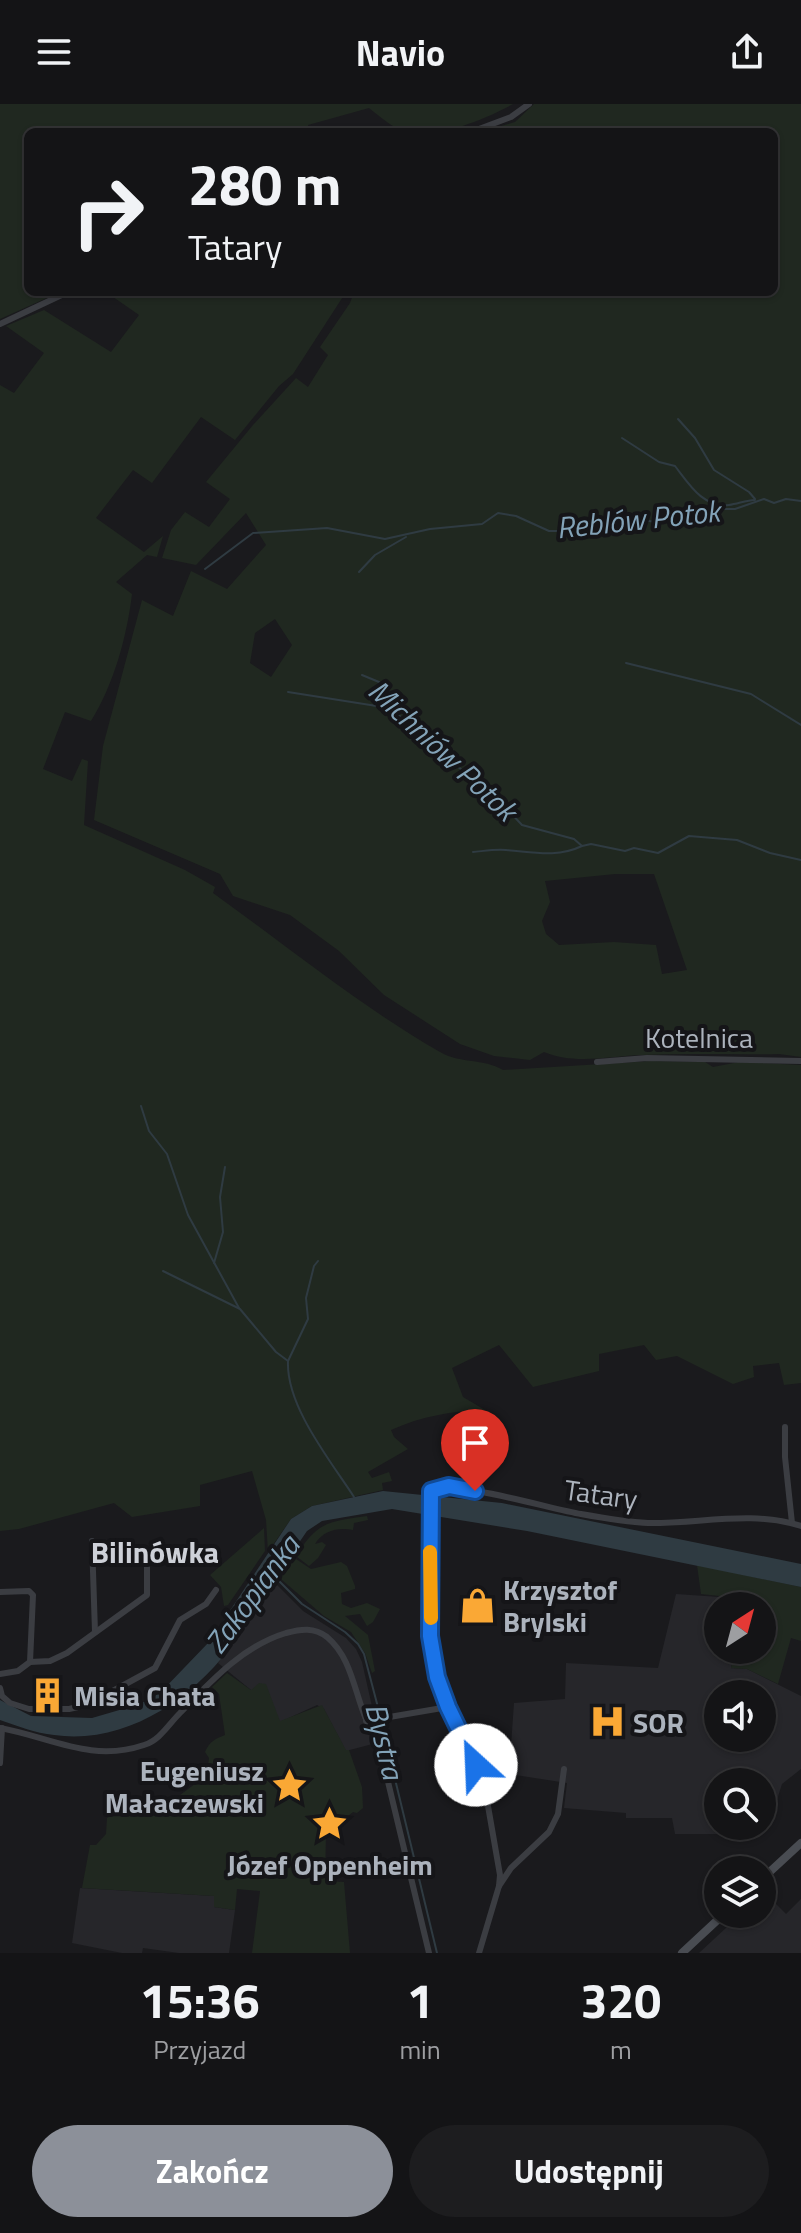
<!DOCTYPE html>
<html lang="pl">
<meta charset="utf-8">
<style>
:root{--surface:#141416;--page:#1d1d1f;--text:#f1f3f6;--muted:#9d9ea1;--line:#333335;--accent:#8c9099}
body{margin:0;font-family:"Titillium Web",sans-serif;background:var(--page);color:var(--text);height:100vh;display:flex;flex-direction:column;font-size:30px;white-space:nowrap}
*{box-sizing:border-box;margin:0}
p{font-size:26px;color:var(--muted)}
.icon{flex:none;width:44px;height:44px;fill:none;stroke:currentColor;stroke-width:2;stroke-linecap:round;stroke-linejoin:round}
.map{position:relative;height:1849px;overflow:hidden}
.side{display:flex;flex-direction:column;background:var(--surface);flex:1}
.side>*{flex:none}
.top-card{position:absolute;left:24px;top:24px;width:754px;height:168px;border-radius:12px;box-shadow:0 2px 6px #0004,0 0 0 2px var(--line);background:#141416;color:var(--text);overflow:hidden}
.needle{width:52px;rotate:36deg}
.tools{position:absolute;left:704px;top:1488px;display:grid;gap:16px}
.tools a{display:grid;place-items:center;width:72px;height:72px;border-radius:50%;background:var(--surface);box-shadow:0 2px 6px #0004,0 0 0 2px var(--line);font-size:40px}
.pin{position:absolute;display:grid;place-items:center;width:68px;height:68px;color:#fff;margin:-82px -34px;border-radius:50% 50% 50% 0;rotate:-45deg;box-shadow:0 0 8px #0007}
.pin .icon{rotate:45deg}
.me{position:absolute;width:88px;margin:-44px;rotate:335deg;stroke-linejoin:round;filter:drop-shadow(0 0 6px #0008)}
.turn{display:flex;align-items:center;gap:28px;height:168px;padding:0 32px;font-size:36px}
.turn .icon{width:104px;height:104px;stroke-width:2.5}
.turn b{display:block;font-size:56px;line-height:68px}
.eta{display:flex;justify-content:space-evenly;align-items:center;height:136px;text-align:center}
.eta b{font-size:48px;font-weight:700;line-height:56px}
.button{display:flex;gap:16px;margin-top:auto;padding:16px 32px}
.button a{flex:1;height:92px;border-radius:48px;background:var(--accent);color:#fff;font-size:32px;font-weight:700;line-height:92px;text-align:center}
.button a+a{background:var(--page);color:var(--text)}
header{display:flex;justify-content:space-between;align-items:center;height:104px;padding:0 32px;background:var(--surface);font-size:36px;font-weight:700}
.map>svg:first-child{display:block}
</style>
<header><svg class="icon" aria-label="menu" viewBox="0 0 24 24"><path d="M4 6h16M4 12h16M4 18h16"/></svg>Navio<svg class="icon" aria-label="share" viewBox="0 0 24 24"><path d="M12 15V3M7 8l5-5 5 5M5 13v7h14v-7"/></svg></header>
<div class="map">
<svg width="801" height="1849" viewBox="0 0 801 1849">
<rect width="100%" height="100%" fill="#1a1a1d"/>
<g fill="#26262a" fill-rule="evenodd">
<polygon points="272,1476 303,1507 346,1534 356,1545 362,1558 380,1638 346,1647 324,1605 317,1601 280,1618 251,1586 218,1559"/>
<path d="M676,1490L748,1495L746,1502H718V1546H735L731,1564L747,1565L801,1592V1665L782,1680L773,1708L762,1715V1678H718V1722H751L739,1730H675L672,1714H626V1709L564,1704L567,1679L509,1670L514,1599L565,1595L566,1559L658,1564ZM718,1590H762V1634H718Z"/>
<polygon points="80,1784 214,1792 214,1803 235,1806 229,1849 179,1849 143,1844 142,1849 122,1849 72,1839"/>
<polygon points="764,1788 786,1810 801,1795 801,1849 699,1849 741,1810 762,1810"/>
</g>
<g fill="#202820" fill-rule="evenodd">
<path d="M0,0H513C488,14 433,37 405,28C393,24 379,12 369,4L308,21L310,28H28V188H60L0,215Z"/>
<path d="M534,0H801V953L779,950C734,951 688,949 642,951C611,952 574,961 544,948L530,956L494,952L460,940L384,891L339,847L290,811L233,792L220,770L94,716L103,642L142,496L173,512L191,467L227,485L266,441L246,409L196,461L162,454L171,426L185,408L209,423L230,395L206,378L253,321L296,274L308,283L328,251L320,243L350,199L354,188H774V28H480L515,18ZM275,515L292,541L271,573L250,559L255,529ZM615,770H654L687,866L662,870L656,841L614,838L559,841L546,830L542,817L550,798L545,777Z"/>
<path d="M106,188H346L293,270L279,282L235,336L201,313L152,379L133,366L96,414L144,448L163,432L157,453L147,451L116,478L132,490C127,532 114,580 91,617L65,608L43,665L72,677L82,655L88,657L84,721L185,766L215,783L213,789C288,843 360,902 440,948C460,960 483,954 503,966L651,957L705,958L713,963L739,958L801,961V1279L784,1281L779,1259L753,1262L754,1273L733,1280L677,1252L656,1256L644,1241L599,1250V1267L533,1283L499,1241L452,1264L463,1293L485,1306C452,1307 422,1312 391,1326L394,1333L408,1345L368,1368L372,1374L389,1368L392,1377L382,1379L383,1386L312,1402L291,1415L268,1448L266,1416L252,1367L200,1381V1402L132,1413L114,1399L19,1425L0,1427V281L14,289L44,249L6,222L44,206L111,248L139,211Z"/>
<path d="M367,1412L368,1416L354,1419L353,1426C339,1423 323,1426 315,1440L322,1438L326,1441L318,1454L309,1462L296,1452C318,1417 328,1418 367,1412Z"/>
<polygon points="264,1424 265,1447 228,1501 224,1502 221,1483 210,1471"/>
<polygon points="293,1453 311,1465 341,1458 347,1462 355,1482 355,1485 341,1489 342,1500 351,1504 367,1499 380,1505 373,1518 367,1522 360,1510 345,1512 368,1531 375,1567 372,1569 365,1549 351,1528 324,1512 282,1476 281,1473"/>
<polygon points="697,1461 801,1483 801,1537 791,1534 778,1580 747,1565 731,1564 735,1546 762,1546 762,1502 746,1502 747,1495 701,1490"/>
<path d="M227,1569L251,1586L259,1579L266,1580L280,1617L322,1601L346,1646H349L362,1683L363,1704L357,1709L353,1708L326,1729L325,1777L344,1778L350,1849H252L260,1787L237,1785L235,1806L214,1803V1792L82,1784L90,1741H96L106,1730L107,1714L121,1706L135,1702L150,1710L160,1706L207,1671L209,1654L205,1648C210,1637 215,1635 225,1631L219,1590L212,1583Z"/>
</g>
<path fill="#2f3b42" d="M383,1387L502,1399L801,1460V1483L527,1427L392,1405L322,1417L307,1427C280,1465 257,1508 229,1545C189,1598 122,1641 54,1631C35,1629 17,1622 0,1616V1596L31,1612L92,1614L140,1600L160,1589L209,1538L291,1415L312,1402Z"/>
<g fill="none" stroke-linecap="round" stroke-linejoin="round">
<g stroke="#2f3b42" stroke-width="2">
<polyline points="678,315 695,334 714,366 749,388 755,395"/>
<path d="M622,334L659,358L675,362C689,380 703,404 729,401C738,400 746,396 755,396"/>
<polyline points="205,465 253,429 327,424 385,435 430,425 482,420 498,409 516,412 549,427 572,427 583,418 609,418 620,413 656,418 697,405 735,405 764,395 774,399 786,395 801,397"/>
<polyline points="359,468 375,451 406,433"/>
<polyline points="626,559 751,590 801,621"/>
<polyline points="362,571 379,578 397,596 405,614 422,625 452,658 496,693 522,721 574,735 582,742 591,740 625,747 634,744 658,749 689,732 737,736 770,749 801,756"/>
<polyline points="288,588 383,603 403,614"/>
<path d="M473,748C484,747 495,745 506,746C533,748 557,754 582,742"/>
<polyline points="141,1002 149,1027 167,1050 188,1111 239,1204"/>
<polyline points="214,1159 223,1128 220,1093 225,1063"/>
<path d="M163,1167L240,1205L276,1248L288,1257C286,1302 330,1356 354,1393"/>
<polyline points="288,1257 308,1215 306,1194 314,1162 318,1157"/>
<polyline points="275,1473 302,1500 345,1528 358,1540 364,1550 380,1611"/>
<polyline points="381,1617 437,1849"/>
</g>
<g stroke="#3b3d42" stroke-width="6">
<polyline points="471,28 511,13 529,0"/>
<polyline points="0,220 68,188"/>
<polyline points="597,958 647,954 801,957"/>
<polyline points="785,1323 785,1353 792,1419"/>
<polyline points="92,1437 95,1528"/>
<polyline points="0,1488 29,1487 33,1491 30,1558"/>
<polyline points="0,1570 18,1567 30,1558 50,1557 67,1549 147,1491 147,1450"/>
<polyline points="0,1584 2,1592 10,1599 29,1605 69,1605 87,1601 155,1564 180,1516 206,1500 216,1486"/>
<polyline points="366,1617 448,1603"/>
<path d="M0,1624C50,1633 91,1659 144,1641C160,1636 168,1621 180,1609C211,1577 243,1542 286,1529C301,1525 314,1523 327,1533C358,1559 354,1606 378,1636L429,1849"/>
<polyline points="0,1659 2,1624"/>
<path d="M499,1782L500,1771L484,1679L437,1573L430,1532L431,1387C453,1375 550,1405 581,1410C603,1414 626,1418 648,1419C698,1420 752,1406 801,1422"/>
<polyline points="479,1849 499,1782 511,1764 549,1728 558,1710 564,1665"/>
</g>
<g stroke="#494c52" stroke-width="8">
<polyline points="762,1775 801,1739"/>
<polyline points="682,1849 724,1810"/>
</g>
</g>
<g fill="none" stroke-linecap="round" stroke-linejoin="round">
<defs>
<polyline id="route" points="475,1387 449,1382 431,1387 430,1532 437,1573 448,1603 476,1661"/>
</defs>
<use href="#route" stroke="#114b97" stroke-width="20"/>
<use href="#route" stroke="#1a73e8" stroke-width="14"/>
<polyline stroke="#f59e0b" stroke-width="14" points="430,1448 431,1514"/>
</g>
<defs>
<symbol id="shop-bare" viewBox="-9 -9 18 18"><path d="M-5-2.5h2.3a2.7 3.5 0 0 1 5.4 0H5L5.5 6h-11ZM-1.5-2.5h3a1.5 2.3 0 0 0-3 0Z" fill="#faa835" stroke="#151518" stroke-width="2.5" paint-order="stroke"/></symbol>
<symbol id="building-bare" viewBox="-9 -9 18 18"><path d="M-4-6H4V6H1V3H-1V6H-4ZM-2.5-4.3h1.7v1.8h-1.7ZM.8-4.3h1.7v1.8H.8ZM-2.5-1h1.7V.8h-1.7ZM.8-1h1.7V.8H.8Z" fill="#faa835" stroke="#151518" stroke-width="2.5" paint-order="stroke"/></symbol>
<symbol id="hospital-bare" viewBox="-9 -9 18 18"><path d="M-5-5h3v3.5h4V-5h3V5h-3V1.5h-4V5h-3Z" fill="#faa835" stroke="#151518" stroke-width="2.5" paint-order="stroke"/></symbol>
<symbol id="sight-bare" viewBox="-9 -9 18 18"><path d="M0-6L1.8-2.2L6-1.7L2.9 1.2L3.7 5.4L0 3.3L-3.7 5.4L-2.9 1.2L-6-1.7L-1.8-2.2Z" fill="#faa835" stroke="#151518" stroke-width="2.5" paint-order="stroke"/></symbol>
</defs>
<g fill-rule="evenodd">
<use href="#shop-bare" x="452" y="1476" width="51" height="51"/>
<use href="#building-bare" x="22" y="1566" width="51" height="51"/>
<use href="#hospital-bare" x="582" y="1592" width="51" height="51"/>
<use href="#sight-bare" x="264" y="1656" width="51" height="51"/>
<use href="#sight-bare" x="304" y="1694" width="51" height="51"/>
</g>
<g text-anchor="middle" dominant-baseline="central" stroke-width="8" stroke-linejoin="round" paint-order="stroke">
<g font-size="28" fill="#acb3bd" stroke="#151518">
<text x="699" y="933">Kotelnica</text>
<text transform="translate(601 1390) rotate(8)">Tatary</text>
</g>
<g font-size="28" font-weight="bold" fill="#acb3bd" stroke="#151518" text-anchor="start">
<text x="503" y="1485">Krzysztof<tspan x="503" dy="32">Brylski</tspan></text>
<text x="74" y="1591">Misia Chata</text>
<text x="633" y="1618">SOR</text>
<text x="264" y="1666" text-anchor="end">Eugeniusz<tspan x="264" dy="32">Małaczewski</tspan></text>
<text x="330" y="1760" text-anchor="middle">Józef Oppenheim</text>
</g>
<g font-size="30" font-style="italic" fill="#83a3b8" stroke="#151518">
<text transform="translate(638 415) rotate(-6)">Reblów Potok</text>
<text transform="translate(443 646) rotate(43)">Michniów Potok</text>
<text transform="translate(252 1490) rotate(-54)">Zakopianka</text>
<text transform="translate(385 1637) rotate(76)">Bystra</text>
</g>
<g font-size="30" font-weight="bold" fill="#ced1d8" stroke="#151518">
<text x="155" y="1448">Bilinówka</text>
</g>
</g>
</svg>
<div class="tools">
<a><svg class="needle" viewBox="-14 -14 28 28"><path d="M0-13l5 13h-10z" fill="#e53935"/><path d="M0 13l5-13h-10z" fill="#9d9ea1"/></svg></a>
<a><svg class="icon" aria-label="sound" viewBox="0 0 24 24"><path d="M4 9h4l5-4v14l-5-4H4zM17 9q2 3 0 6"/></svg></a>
<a><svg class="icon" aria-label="search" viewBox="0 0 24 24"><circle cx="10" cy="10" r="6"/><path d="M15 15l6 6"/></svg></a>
<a><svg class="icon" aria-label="layers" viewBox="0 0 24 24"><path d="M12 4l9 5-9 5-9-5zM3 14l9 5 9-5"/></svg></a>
</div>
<div class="pin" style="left:475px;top:1387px;background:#d93025"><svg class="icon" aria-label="arrive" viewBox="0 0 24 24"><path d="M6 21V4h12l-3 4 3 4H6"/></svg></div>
<svg class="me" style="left:476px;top:1661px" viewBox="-20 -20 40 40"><circle r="19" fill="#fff"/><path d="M0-13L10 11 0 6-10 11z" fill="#1a73e8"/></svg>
<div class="top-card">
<div class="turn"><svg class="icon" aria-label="right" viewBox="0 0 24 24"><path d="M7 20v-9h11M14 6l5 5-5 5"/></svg><div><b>280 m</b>Tatary</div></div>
</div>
</div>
<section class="side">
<div class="eta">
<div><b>15:36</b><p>Przyjazd</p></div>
<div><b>1</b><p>min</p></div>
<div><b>320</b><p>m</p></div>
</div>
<div class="button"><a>Zakończ</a><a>Udostępnij</a></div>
</section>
